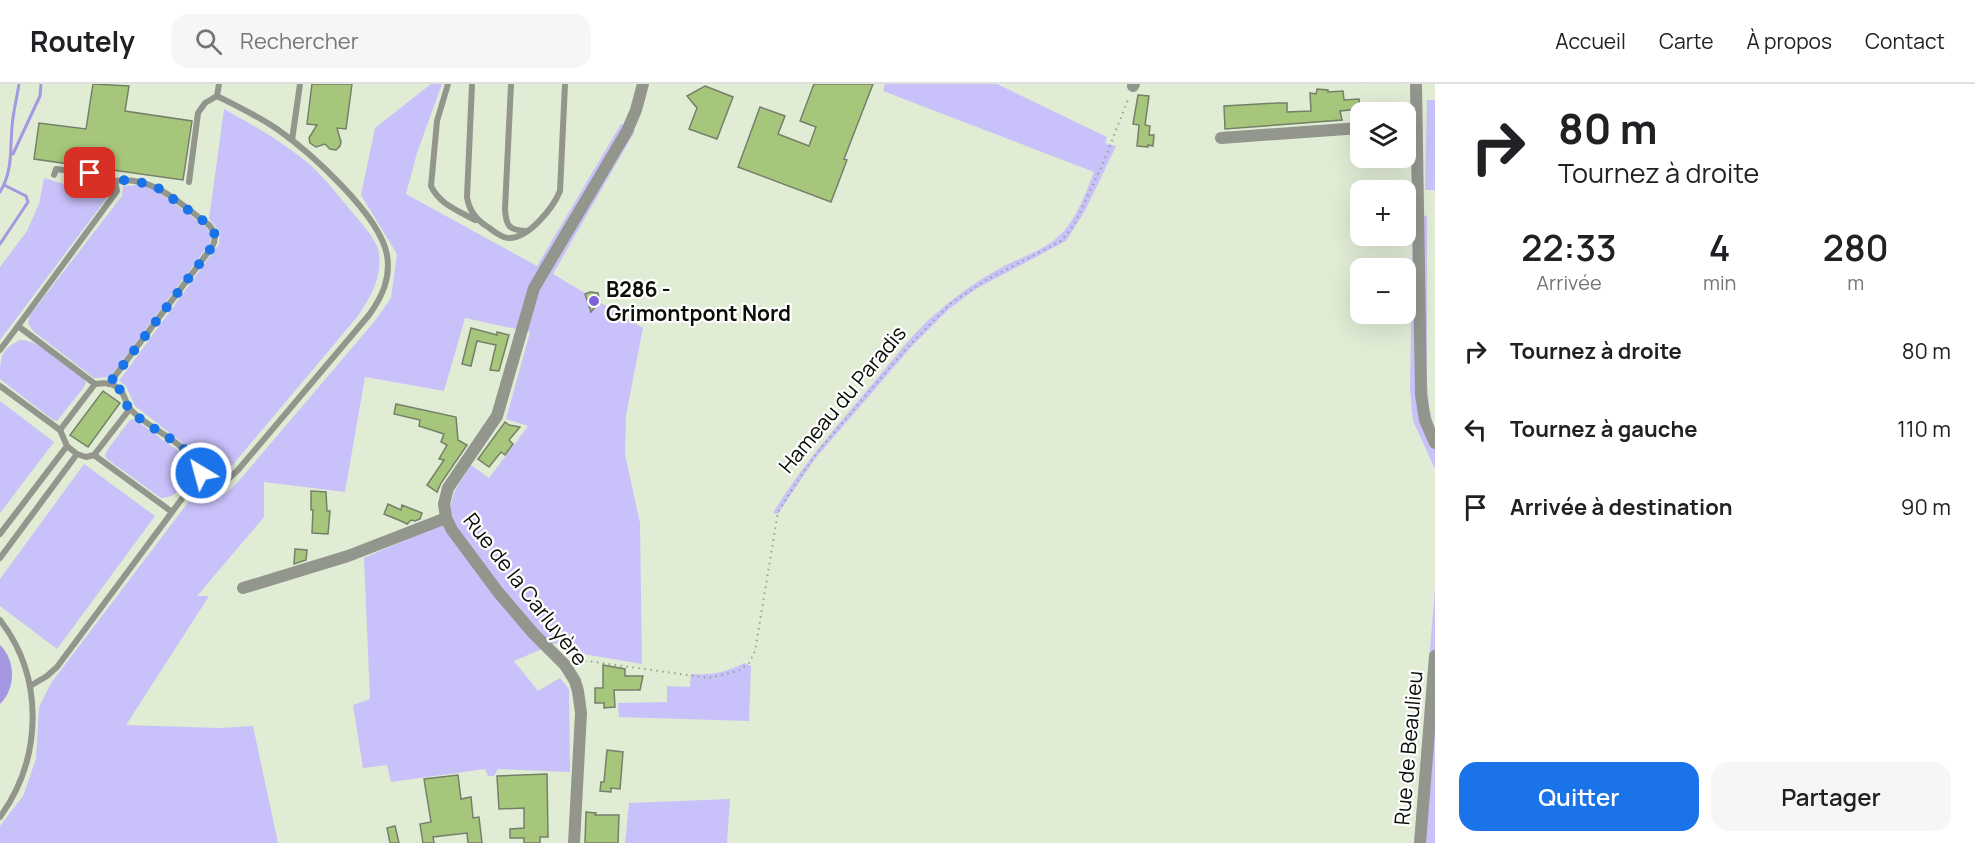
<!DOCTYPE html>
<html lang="fr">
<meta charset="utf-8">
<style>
:root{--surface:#fff;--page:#f6f6f6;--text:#202124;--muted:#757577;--line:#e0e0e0;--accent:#1a73e8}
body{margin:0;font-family:Manrope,sans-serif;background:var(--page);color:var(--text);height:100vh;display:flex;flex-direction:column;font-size:22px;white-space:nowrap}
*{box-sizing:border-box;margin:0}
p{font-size:20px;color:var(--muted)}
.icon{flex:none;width:33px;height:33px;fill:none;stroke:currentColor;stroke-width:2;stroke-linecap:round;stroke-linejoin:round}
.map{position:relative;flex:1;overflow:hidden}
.drawer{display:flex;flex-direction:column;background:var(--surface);width:540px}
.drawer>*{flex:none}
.banner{background:#fff;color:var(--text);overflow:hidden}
.controls{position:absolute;left:1350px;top:18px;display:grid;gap:12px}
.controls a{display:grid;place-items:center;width:66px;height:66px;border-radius:12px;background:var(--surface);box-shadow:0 6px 24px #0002;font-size:30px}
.pin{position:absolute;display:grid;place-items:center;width:51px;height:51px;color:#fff;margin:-26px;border-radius:12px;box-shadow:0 3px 9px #0006}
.me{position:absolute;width:66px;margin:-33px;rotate:323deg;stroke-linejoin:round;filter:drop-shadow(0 0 4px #0008)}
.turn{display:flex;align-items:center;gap:21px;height:126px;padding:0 24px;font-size:27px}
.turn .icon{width:78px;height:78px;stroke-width:2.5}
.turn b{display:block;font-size:42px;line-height:51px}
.eta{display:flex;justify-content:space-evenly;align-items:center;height:102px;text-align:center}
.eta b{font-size:36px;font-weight:600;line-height:42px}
.action{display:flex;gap:12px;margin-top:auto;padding:12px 24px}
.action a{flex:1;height:69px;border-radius:18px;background:var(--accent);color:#fff;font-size:24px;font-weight:600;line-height:69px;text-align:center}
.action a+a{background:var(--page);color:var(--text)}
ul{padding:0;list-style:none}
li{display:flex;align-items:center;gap:18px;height:78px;padding:0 24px}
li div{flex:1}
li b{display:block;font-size:22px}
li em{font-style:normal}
header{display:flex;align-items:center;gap:36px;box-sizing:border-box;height:84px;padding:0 30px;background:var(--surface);border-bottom:2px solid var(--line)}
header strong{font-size:28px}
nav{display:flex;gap:33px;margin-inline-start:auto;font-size:21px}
.search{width:420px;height:54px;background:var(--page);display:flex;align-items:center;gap:15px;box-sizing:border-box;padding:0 21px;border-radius:18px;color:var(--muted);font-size:22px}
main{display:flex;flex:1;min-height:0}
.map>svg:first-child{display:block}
</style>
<header>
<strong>Routely</strong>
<div class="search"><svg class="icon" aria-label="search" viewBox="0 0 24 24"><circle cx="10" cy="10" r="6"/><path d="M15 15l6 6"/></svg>Rechercher</div>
<nav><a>Accueil</a><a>Carte</a><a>À propos</a><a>Contact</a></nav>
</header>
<main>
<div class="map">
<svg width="1435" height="759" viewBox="0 0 1435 759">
<rect width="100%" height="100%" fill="#e1ecd5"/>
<g fill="#c9c1fa">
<polygon points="431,0 442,0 417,69 406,110 537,182 621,40 635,47 553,190 643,244 626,331 625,370 640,439 642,580 566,567 556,559 514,577 538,607 560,594 569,605 570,688 498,685 494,692 488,692 485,685 391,698 387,681 363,684 353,621 370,615 364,474 453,435 449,426 455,406 471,381 489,394 528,342 506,335 530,248 465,234 444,307 365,293 345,408 264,398 264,433 197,512 209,512 126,641 220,644 253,642 278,759 0,759 0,742 23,712 36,675 39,623 51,599 193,412 225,410 237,399 374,238 391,214 397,170 361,111 375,44"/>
<path d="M885,0H997L1107,53L1105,59L1116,62L1085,127L1066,157L976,205L949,225L912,262L814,376L778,430L773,429C800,384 835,344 870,303C892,277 913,248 940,226C959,210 981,194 1004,182C1022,173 1044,166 1059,152C1077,135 1085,110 1094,88L883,7Z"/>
<polygon points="1427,16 1435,16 1435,106 1425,106"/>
<path d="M224,25C251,40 278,55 302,74C321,89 336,109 352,128C359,136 375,154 378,165C384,190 371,213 357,233L230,384L226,388H220L135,322L126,302L119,297L219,160L220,148L209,135Z"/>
<polygon points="80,91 93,94 102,100 106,115 0,256 0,183 27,147 39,120 44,94 74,103"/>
<polygon points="139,101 153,104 207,144 211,152 210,159 110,293 94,294 33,247 28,239 30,231 122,112 123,102"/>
<polygon points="1413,131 1427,132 1427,295 1429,323 1435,348 1435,385 1413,337 1410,305"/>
<path d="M20,256C39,255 68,283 83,294L86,299L84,303L57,337L53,336L0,295C0,274 0,266 20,256Z"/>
<polygon points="0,317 54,358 0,429"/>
<path d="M134,335L188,374C193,392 181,414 161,414L107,375L105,371L108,365L130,336Z"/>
<polygon points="84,380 155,432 57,565 0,522 0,495"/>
<polygon points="1435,505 1435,759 1414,759"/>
<path d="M744,579L751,582L749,637L619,633L618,619L667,618V602L690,603L691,590C711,591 726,589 744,579Z"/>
<polygon points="730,715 727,759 625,759 629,719"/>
</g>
<path fill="#a498e2" d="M0,561C16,576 16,605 0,620Z"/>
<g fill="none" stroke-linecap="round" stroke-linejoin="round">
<g stroke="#a498e2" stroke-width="3">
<polyline points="13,70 40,12 41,0"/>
<path d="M0,108C13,87 10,65 12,43C13,28 17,14 19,0"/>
<polyline points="0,160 28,118 26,112 4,101"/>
</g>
</g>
<g fill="#a6c77b" stroke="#757f6a" stroke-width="1.5">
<polygon points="93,0 129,2 125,27 192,37 183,96 34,75 39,39 86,45"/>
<polygon points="312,0 352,0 346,45 337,44 341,58 340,62 336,66 330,65 325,60 316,63 310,59 309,54 317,41 307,40"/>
<polygon points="814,0 873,0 844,75 847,76 831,118 738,83 760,23 785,32 778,50 809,62 816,43 800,37"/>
<polygon points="705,2 733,13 717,55 689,45 697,24 687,12"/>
<polygon points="1317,5 1328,6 1328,8 1343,7 1344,16 1359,15 1360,25 1340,27 1342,36 1225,45 1224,22 1278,19 1287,19 1287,28 1311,27 1310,9 1316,10"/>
<polygon points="1138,11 1149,12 1145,41 1150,42 1149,51 1154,51 1153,62 1148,61 1148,63 1137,62 1139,41 1133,40"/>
<polygon points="590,208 598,209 600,217 591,228 585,210"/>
<polygon points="471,244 497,251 497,248 509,251 499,287 490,286 496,261 477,257 471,282 462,280"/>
<polygon points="103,307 120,319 88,363 70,351"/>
<polygon points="396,320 456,333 458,356 467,361 441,399 437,408 427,401 444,376 439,375 447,361 441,358 444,350 419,342 420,336 394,330"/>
<polygon points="505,338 509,341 520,343 509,356 513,360 505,371 501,368 489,383 478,375"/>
<polygon points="311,407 326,408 327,427 330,427 328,450 312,449 313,426 311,426"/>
<polygon points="388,420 401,426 402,421 422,429 420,435 415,437 411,436 407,440 401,437 384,430"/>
<polygon points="295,465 307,466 306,476 294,480"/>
<polygon points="603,581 625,585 625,592 643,592 640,606 614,606 615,623 604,624 604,619 595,619 595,604 603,604"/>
<polygon points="607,666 623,668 620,705 611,704 611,708 600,707 601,698 604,698"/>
<polygon points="547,690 548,753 540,753 540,759 524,759 524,754 510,754 510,745 524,744 524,724 499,725 497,692"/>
<polygon points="458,691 461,715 471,713 473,734 479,733 482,759 468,759 467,749 433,753 434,759 423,759 420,740 431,738 424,695"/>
<polygon points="586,728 596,729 595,731 619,731 618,759 585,759"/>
<polygon points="395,742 399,759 390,759 387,744"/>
</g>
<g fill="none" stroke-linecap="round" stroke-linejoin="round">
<polyline stroke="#98a18f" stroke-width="2" stroke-dasharray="1.5 4.5" stroke-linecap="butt" points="573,575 709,594 738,587 749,579 755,567 778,428 800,393 820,365 905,266 951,219 986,196 1061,157 1074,141 1082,124 1104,77 1129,13"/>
<g stroke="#92968c" stroke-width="6">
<path d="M448,0L437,37L431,102C439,120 459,127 475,136"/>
<path d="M472,0L467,113C469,126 476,136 488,143C494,147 501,154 509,154C529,154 553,124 560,107L565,0"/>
<path d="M511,0L505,125C506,142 509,146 525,147"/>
<polyline points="292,56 300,0"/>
<polyline points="189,98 198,29 205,19 217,12"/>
<polyline points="18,242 117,107 115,97 108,92 56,85 54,91"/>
<path d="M0,266L18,242L95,300C103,299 111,298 118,304C126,310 125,321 132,327C152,347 192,361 201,389L217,399L227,396L238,386L369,231C382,213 391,194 387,171C380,131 310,68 277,45C258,32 237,22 217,12L219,0"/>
<path d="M109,300L212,163C217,155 215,148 209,141C180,120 153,91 115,97"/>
<polyline points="0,302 60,346 67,362 77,370"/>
<polyline points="60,346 95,300"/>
<polyline points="94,371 129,326"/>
<polyline points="0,450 67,362"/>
<polyline points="0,474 77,370 86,373 94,371 172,428"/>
<path d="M0,536C45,594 42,675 0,733"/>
<polyline points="30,602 47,592 57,583 201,389"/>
</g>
<g stroke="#92968c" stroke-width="12">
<polyline points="1416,0 1421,311 1425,336 1435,359"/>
<polyline points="1133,2 1134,0"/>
<polyline points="1221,54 1360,44"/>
<polyline points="243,504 348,472 446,434"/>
<polyline points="574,759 581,629 578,607 575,597 565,581 533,549 498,508 452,446 446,434 444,420 448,404 497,332 534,204 627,47 636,26 643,0"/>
<polyline points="1420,759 1435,572"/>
</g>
</g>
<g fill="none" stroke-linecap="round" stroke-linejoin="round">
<path stroke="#1a73e8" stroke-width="10" stroke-dasharray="0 18" d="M90,89L108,92L115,97L127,96L149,100L158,104L209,141C215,148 218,155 212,163L109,300C128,305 122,318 131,327C152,348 191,359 201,389"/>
</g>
<circle fill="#7f60db" stroke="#fff" stroke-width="2" cx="594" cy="217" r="6"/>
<g text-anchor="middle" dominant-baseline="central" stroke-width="4.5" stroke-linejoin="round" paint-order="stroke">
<g font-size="21" font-weight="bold" fill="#0b0e07" stroke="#fff" text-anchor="start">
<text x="606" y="205">B286 -<tspan x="606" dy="24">Grimontpont Nord</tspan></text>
</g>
<g font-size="21" fill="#0b0e07" stroke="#fff">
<text transform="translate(842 315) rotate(-50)">Hameau du Paradis</text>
<text transform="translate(526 505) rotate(52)">Rue de la Carluyère</text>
<text transform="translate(1408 664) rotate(-85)">Rue de Beaulieu</text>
</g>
</g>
</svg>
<div class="controls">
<a><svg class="icon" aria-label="layers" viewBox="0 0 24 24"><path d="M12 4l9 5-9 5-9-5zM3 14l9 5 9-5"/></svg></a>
<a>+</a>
<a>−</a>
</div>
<div class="pin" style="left:90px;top:89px;background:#d93025"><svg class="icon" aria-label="arrive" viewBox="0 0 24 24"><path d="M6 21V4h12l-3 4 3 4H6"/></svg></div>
<svg class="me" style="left:201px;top:389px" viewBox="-20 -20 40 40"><circle r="17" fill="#1a73e8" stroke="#fff" stroke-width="3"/><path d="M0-11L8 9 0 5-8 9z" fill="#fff"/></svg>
</div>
<section class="drawer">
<div class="banner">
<div class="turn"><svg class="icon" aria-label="right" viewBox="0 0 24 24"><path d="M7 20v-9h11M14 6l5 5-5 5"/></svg><div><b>80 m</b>Tournez à droite</div></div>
</div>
<div class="eta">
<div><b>22:33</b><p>Arrivée</p></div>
<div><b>4</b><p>min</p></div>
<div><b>280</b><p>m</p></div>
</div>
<ul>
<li><svg class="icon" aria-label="right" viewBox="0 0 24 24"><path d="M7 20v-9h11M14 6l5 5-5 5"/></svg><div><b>Tournez à droite</b></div><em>80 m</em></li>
<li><svg class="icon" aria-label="left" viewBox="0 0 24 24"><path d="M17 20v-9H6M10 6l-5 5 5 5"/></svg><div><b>Tournez à gauche</b></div><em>110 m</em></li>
<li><svg class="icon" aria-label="arrive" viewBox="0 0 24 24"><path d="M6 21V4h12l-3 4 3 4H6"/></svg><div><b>Arrivée à destination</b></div><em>90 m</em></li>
</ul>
<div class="action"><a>Quitter</a><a>Partager</a></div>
</section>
</main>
